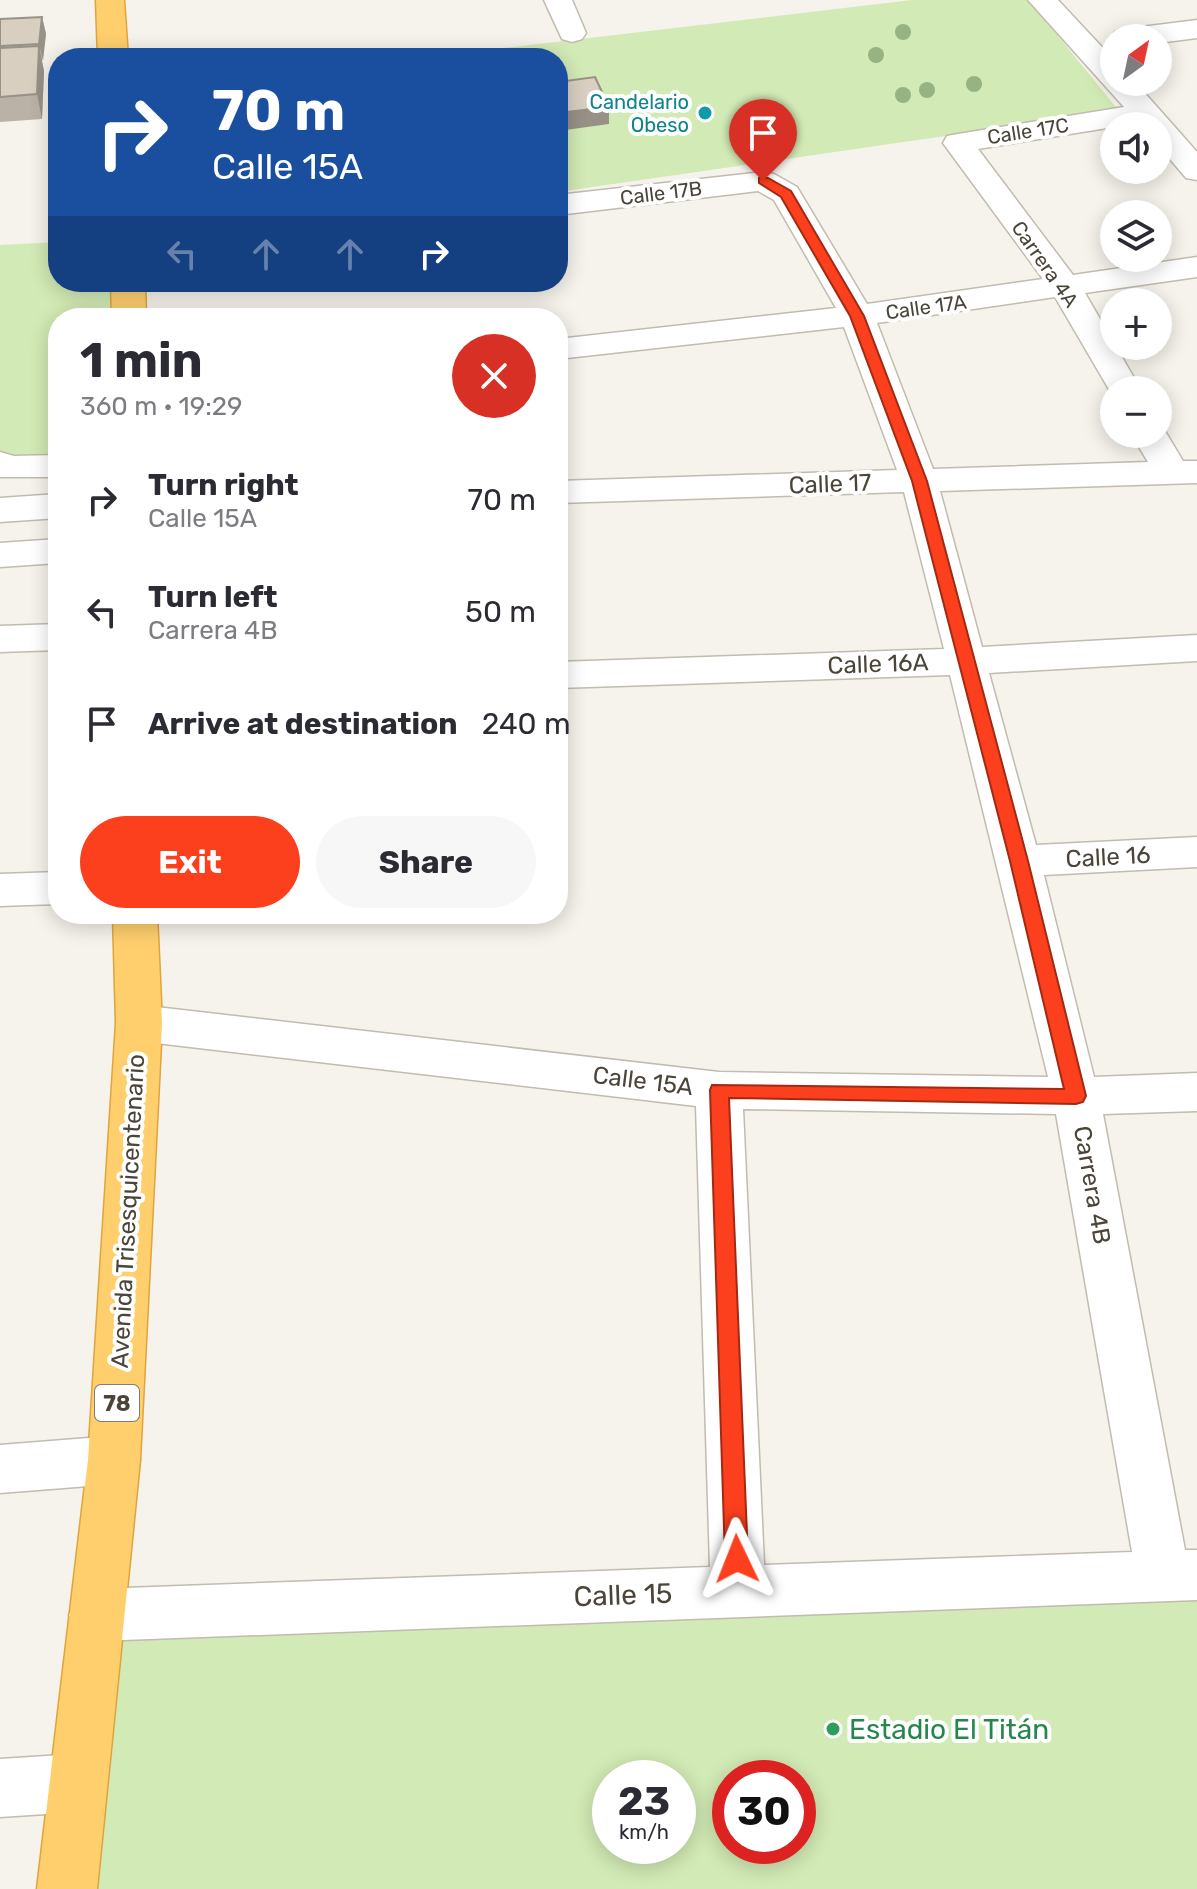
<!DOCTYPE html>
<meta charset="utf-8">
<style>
:root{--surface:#fff;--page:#f7f7f7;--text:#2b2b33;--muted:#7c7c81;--accent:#fc3f1d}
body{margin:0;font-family:Rubik,sans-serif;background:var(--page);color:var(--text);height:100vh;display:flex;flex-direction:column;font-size:30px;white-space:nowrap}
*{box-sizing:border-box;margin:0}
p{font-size:26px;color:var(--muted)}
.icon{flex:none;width:44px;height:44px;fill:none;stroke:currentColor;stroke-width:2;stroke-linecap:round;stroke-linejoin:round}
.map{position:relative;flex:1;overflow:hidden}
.drawer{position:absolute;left:48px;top:308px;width:520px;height:616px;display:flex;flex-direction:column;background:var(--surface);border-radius:32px;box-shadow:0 4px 20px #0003}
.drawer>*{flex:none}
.banner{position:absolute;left:48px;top:48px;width:520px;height:244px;border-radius:32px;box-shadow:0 4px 20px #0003;background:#1a4fa0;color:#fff;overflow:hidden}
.needle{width:52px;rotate:33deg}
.controls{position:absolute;left:1100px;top:24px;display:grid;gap:16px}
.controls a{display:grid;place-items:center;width:72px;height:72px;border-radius:50%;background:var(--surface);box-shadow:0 4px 20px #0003;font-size:40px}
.speed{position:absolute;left:592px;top:1760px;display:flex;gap:16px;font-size:40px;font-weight:700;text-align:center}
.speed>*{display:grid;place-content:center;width:104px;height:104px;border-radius:50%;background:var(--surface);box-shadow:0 4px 20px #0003;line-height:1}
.speed small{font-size:20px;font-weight:400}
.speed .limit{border:12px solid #d22;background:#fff;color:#111}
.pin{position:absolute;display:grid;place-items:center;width:68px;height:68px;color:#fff;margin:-82px -34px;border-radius:50% 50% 50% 0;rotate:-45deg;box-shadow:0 0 8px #0007}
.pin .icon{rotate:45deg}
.me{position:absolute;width:88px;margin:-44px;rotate:358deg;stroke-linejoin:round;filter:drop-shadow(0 0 6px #0008)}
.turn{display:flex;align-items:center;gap:28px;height:168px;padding:0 32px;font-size:36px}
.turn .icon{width:104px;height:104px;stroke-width:2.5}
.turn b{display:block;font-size:56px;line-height:68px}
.lanes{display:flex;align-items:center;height:76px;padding:0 32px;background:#0003;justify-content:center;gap:40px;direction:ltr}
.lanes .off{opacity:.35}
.round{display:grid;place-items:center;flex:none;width:84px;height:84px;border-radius:42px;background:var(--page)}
.headline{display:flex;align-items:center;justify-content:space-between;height:136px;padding:0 32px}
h1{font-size:48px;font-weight:700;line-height:60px}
.button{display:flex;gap:16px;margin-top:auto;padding:16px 32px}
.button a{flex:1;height:92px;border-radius:48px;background:var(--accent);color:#fff;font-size:32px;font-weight:700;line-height:92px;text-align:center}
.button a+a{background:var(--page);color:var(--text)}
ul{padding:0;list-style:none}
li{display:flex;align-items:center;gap:24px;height:112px;padding:0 32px}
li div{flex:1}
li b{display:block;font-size:30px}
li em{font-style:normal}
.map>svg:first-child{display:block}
</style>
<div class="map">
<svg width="1197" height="1889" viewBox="0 0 1197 1889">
<rect width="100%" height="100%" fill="#f6f3ec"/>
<g fill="#d2eab5" fill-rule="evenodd">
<polygon points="912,0 1029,0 1119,111 558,192 558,58 419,58"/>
<polygon points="58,242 58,282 128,282 129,318 58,318 58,466 0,463 0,245"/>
<path d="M1197,1577V1889H68L97,1615ZM610,1778H678V1846H610ZM730,1778H798V1846H730Z"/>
</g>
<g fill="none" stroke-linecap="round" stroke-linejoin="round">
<defs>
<g id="minor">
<polygon points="544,0 572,0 586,33 582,39 572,42 562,39"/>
<path d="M1028,0H1058L1114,60V82H1135L1197,152V180L1186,178L1158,145V126H1141L1138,123L978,149L1073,275L1197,257V277L1085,293L1141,390H1114V398L1055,297L877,323L933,469L1148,462L1131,434H1158V425L1162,426L1183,461H1197V483L940,491L982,647L1197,635V661L989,673L1036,845L1197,837V867L1044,875L1094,1077L1197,1073V1111L1103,1114L1185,1550H1197V1600L97,1641L78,1633L69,1615L78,1597L97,1589L710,1567L696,1106L139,1041L123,1035L116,1023L123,1011L139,1005L719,1072L1048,1077L950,675L558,688V662L944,649L904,492L558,503V481L897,470L844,327L558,359V339L836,308L774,200L758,191L558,215V195L763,172L774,174L797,187L867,304L1043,279L943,143L947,136L958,134L1124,107ZM743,1109L1056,1114L1132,1552L764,1565Z"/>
<polygon points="1197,20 1197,38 1158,43 1158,38 1114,38 1114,43 1111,38 1115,32 1125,29"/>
<polygon points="0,452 14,456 58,455 58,477 0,477"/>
<polygon points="58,494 58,518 0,522 0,498"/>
<polygon points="58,539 58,563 0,567 0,543"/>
<polygon points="58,624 58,650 0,652 0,626"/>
<polygon points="58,872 58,904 0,906 0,874"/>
<polygon points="114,1436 133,1443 140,1460 133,1477 114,1484 0,1493 0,1445"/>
<polygon points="77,1754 97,1763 106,1783 97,1803 77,1812 0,1817 0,1759"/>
</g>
<g id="highway">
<polygon points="96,0 124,0 128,58 98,58"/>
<polygon points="111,282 145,282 146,318 112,318"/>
<polygon points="113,914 157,914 162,1023 140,1460 97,1889 37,1889 88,1460 116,1023"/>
</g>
</defs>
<use href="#minor" stroke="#c2bbae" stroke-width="3"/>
<use href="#highway" stroke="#e0a43c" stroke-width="3"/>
<use href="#minor" fill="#fff" fill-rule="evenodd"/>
<use href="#highway" fill="#ffcf6e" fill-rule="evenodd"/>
</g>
<g fill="#97b381">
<circle cx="903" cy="32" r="8"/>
<circle cx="876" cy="55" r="8"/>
<circle cx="974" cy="84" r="8"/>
<circle cx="927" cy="90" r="8"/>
<circle cx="903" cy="95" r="8"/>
</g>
<polygon fill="#bab2a6" points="42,17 46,34 42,62 44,71 42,119 0,122 0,19"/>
<g fill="#979187">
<polygon points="42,17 46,34 43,61 39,44"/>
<polygon points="39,46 44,71 42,119 37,94"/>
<polygon points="609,107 609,124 558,131 558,113"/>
</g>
<g fill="#d8cfc1" stroke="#979187" stroke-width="2">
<polygon points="42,17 39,44 0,46 0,19"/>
<polygon points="39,46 37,94 0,97 0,48"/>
<polygon points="595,77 609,107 558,113 558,82"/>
</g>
<polygon fill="#fc3f1d" stroke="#a42913" stroke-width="2" points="759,178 768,178 791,191 864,316 927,481 1028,861 1086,1096 1083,1102 1076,1104 729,1098 748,1559 745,1567 737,1570 729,1567 725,1559 710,1090 712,1085 1064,1089 1010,861 912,481 850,316 781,197 759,183"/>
<circle fill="#0f9aa8" stroke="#fff" stroke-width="3" cx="705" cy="113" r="8"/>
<circle fill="#2e9e5b" stroke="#fff" stroke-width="3" cx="833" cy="1729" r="8"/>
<g text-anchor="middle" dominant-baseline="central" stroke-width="8" stroke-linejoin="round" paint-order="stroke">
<g font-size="20" fill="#0d838f" stroke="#fff" text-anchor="end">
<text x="689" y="102">Candelario<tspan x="689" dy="23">Obeso</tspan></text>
</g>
<g font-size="20" fill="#4b4439" stroke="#fff">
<text transform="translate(1028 131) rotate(-9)">Calle 17C</text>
<text transform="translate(661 193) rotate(-7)">Calle 17B</text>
<text transform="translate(1045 264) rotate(55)">Carrera 4A</text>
<text transform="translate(926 307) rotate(-8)">Calle 17A</text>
</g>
<rect fill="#fff" stroke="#817c74" stroke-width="2" x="95" y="1385" width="44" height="36" rx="6"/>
<g font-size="22" font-weight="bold" fill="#4b4439">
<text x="117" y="1403">78</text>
</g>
<g font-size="24" fill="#4b4439" stroke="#fff">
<text transform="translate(830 484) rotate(-2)">Calle 17</text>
<text transform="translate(878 664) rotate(-2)">Calle 16A</text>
<text transform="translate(1108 857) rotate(-3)">Calle 16</text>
<text transform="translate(643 1081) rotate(7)">Calle 15A</text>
<text transform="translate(1092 1185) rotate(80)">Carrera 4B</text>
<text transform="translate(128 1211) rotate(-87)">Avenida Trisesquicentenario</text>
</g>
<g font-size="28" fill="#4b4439" stroke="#fff">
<text transform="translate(623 1595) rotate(-2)">Calle 15</text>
</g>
<g font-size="28" fill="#27864d" stroke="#fff" text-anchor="start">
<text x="849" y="1729">Estadio El Titán</text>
</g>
</g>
</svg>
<div class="controls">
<a><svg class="needle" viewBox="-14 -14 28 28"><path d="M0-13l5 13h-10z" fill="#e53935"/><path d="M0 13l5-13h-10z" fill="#7c7c81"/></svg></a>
<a><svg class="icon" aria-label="sound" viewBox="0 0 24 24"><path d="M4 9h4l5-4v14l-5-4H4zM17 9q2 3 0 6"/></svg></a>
<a><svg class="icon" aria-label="layers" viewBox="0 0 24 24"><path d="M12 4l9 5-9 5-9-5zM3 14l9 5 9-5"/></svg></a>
<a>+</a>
<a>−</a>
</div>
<div class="speed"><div>23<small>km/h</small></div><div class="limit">30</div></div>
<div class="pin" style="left:763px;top:181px;background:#d93025"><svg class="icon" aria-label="arrive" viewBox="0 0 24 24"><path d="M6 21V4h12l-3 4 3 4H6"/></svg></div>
<svg class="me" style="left:737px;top:1559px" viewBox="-20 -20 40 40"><path d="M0-17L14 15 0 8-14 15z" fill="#fc3f1d" stroke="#fff" stroke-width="4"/></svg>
<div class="banner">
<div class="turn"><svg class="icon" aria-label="right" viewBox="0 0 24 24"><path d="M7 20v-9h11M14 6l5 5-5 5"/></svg><div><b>70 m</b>Calle 15A</div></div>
<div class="lanes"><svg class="icon off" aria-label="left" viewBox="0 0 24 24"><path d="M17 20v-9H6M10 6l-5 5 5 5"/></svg><svg class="icon off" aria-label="ahead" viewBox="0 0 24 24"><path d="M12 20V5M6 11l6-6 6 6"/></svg><svg class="icon off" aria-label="ahead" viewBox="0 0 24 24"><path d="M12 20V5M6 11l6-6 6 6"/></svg><svg class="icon" aria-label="right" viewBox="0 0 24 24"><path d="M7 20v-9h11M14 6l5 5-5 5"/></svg></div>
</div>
<section class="drawer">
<div class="headline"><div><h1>1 min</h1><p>360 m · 19:29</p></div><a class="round" style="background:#d93025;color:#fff"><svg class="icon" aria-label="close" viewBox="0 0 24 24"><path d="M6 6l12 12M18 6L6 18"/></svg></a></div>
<ul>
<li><svg class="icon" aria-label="right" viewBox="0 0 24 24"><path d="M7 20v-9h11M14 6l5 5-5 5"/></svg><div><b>Turn right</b><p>Calle 15A</p></div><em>70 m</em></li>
<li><svg class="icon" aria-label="left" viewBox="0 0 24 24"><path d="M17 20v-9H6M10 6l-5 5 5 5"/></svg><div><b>Turn left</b><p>Carrera 4B</p></div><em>50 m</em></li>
<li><svg class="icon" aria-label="arrive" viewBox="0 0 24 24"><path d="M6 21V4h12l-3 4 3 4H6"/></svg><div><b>Arrive at destination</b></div><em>240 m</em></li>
</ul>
<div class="button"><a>Exit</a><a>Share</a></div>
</section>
</div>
